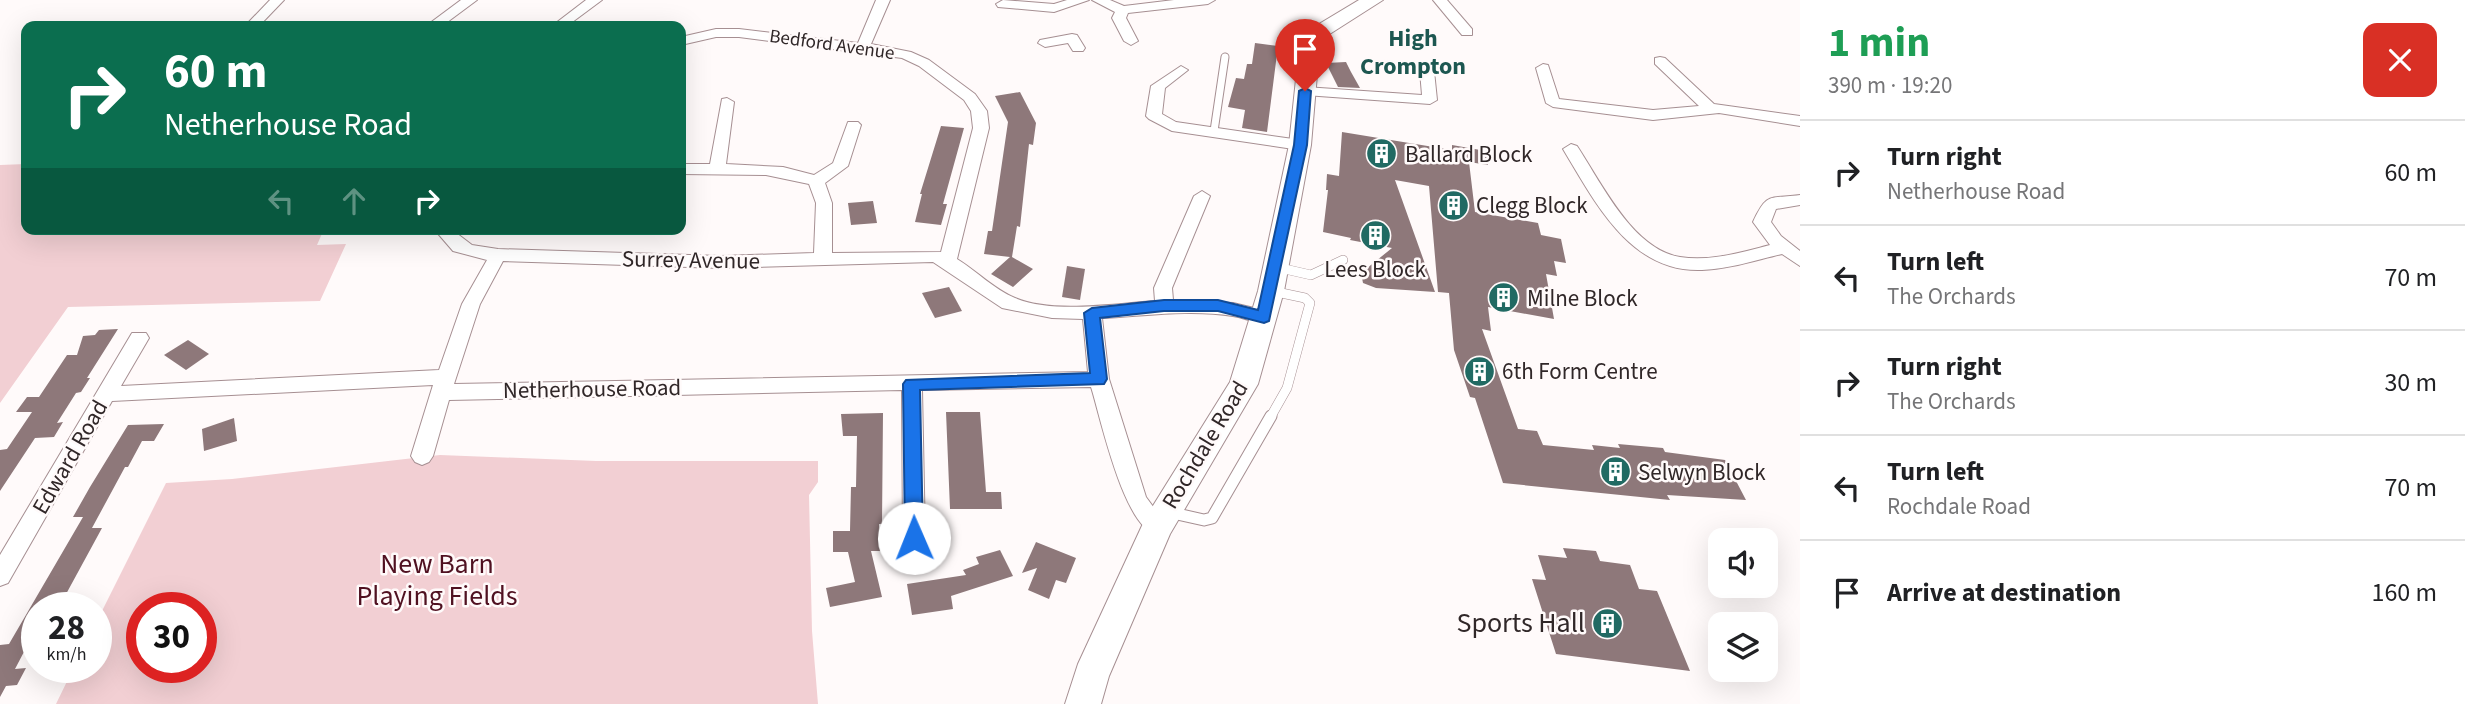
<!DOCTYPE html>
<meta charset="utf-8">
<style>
:root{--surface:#fff;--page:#f2f2f2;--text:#202124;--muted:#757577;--line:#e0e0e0}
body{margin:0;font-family:"Source Sans 3",sans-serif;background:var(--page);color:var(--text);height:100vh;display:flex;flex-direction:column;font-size:26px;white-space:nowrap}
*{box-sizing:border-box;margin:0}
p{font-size:23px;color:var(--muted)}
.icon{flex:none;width:38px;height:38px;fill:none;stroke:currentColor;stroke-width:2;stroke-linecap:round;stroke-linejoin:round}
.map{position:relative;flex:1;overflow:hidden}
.details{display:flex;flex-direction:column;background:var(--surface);width:665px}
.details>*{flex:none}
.top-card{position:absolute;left:21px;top:21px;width:665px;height:214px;border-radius:14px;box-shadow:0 7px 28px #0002;background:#0b6e4f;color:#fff;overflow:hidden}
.controls{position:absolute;left:1708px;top:528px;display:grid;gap:14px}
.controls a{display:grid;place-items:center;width:70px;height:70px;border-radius:14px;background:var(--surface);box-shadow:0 7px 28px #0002;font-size:35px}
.speed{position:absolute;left:21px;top:592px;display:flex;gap:14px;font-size:35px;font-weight:700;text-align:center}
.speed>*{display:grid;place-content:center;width:91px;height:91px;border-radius:50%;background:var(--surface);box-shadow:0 7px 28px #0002;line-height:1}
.speed small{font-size:18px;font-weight:400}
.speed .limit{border:10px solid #d22;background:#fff;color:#111}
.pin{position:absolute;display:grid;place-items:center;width:60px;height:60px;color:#fff;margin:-72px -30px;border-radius:50% 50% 50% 0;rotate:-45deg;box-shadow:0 0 7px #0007}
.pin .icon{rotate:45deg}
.me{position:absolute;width:77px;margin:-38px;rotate:359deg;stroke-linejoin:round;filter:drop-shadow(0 0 5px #0008)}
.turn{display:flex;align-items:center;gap:24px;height:147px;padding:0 28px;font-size:32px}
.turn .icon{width:91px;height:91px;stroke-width:2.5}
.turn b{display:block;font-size:49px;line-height:60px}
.lanes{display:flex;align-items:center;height:66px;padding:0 28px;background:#0003;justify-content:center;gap:35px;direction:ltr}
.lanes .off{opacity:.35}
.round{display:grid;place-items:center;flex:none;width:74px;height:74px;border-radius:14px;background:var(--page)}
.summary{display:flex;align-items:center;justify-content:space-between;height:119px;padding:0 28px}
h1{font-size:42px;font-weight:700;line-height:52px;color:#1e9e55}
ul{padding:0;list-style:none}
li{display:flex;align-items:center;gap:21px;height:105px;padding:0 28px;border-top:2px solid var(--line)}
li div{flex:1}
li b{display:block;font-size:26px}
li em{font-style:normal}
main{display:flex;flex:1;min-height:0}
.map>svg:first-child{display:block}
</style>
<main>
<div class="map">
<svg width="1800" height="704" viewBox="0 0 1800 704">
<rect width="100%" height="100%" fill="#fffafa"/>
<g fill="#f2cfd3" fill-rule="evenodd">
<polygon points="26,164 26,229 324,229 317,245 346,244 320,301 68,307 0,403 0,165"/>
<path d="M440,455L596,461H818V482L809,495L812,631L818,704H56L74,667H96V623L166,483L232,479ZM142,607H201V667H142Z"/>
</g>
<g fill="#8e787a">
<polygon points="1255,43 1278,46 1267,132 1242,128 1245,110 1228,107 1236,78 1244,79 1247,64 1252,64"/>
<polygon points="1346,62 1351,72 1360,88 1338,87 1326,63"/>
<polygon points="1020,92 1036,123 1033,145 1029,144 1020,227 1017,226 1012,257 1033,269 1013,287 991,274 1010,257 984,254 988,231 992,231 1008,122 995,96"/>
<polygon points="941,126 964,128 943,204 947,204 941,225 915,222 922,194 920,194"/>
<polygon points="1342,132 1452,150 1452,145 1486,151 1488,165 1469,162 1475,212 1538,223 1541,235 1561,239 1566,263 1554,261 1557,276 1546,274 1554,319 1488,307 1491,331 1482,329 1518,429 1537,431 1543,445 1594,450 1592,445 1620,448 1618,444 1663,448 1665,452 1725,460 1746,500 1667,495 1670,500 1503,483 1475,398 1470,397 1454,350 1449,293 1438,292 1429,186 1395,180 1435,292 1376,288 1363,283 1361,273 1392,248 1350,240 1351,238 1323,232 1328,190 1326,190 1327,174 1339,176"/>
<polygon points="873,201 877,223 851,225 848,203"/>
<polygon points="1067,266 1085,269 1080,300 1062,297"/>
<polygon points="949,287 962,311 935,318 922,293"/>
<polygon points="118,329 87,378 90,378 81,392 76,393 57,423 63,422 54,437 35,438 0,491 0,450 7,449 32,412 16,412 27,397 39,397 67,355 77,355 83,336 95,335 99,330"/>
<polygon points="188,340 209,354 186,370 164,355"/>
<polygon points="946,412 980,412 986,492 1001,492 1002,509 950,509"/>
<polygon points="883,413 882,524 879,524 880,551 871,551 882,597 830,607 826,588 855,582 848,552 833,552 833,531 850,531 851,487 856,487 857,436 843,436 841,414"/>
<polygon points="234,418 237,441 204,451 202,429"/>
<polygon points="164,424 154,441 142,441 128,467 125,467 92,528 102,528 59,607 37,607 37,627 15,669 26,668 17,685 6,686 0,697 0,645 9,644 83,517 73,517 90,487 128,425"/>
<polygon points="1036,542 1076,558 1066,583 1056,580 1049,599 1028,590 1037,568 1022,573"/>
<polygon points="1563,548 1596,551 1600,561 1630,565 1639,589 1657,591 1690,671 1556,654 1532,579 1546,580 1538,555 1567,558"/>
<polygon points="1000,550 1013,576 951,596 953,609 912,615 907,584 966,575 963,570 979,564 976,557"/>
</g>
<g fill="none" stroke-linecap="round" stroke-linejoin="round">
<defs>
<polyline id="lane-far2" points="1214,131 1225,57"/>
<g id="lane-far1">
<polyline points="1276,267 1311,275 1343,260"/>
<polyline points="1270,418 1287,388 1310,303 1305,298 1272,291"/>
</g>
<polyline id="lane" points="1168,512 1204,520 1212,518 1271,416"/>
<g id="street">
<polygon points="270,0 284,0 259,26 245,26"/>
<polygon points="461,0 477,0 442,26 426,26"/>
<polygon points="586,0 602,0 567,26 552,26"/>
<path d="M876,0H890L871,44L911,52L929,60L975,94L987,111L989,128L957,259C977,271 993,289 1015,298C1053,314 1114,304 1155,301L1154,288L1194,196L1202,191L1210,196L1172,288L1173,300L1233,303L1271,312L1273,317L1271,322C1258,325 1246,318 1233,316C1190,309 1145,316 1102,318L1109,379L1146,497L1168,527L1165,534C1127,547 1100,414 1091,387L922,390L925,538L922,545L914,548L906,545L903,538L902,390L449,400L433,456L429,462L422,465L415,462L411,456L433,385L112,401L8,583L0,586V555L132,333H146L149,338L121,386L439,370L462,304L487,260L453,251L434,229H451L472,245L498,249L721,256L814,253L816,203L809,184L766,175L681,174V164H710L722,99L727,98L734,102L726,164L783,167L814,175L833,163L848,122H858L861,125L848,166L825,183L832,203V253L941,252L973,128L971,111L964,100L919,66L902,58L739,37H716L681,45V37L716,29H739L858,43ZM503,261L721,268L933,262L1002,308L1052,318L1083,319L1088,372L454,384L480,304Z"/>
<polygon points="1003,0 1054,4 1067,0 1089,0 1054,12 998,7 996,4"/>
<polygon points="1092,0 1110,0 1124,6 1174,0 1215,0 1208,4 1128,13 1126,18 1138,41 1131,45 1124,41 1112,18 1115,12"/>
<polygon points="1433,0 1447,0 1472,29 1472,35 1462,35"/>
<polygon points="1072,34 1077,35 1085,48 1083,51 1073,51 1068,43 1045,47 1038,43 1040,40"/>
<polygon points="1660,57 1665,58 1714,104 1800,116 1800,126 1719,113 1653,120 1553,107 1546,103 1536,68 1543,64 1548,65 1559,99 1653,110 1699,106 1655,64 1655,58"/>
<polygon points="1181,66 1188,70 1165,88 1162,114 1176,122 1300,140 1308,145 1300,150 1172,131 1149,119 1146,116 1151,86"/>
<polygon points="1427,67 1434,71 1437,100 1430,104 1305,95 1298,91 1305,87 1422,95 1420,71"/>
<path d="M1571,144L1577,146C1601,182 1632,249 1680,257C1710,262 1742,252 1770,245L1753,222C1767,192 1769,199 1800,195V205L1776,209L1771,222L1781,236L1800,251V266L1782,254C1756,260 1729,269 1702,270C1630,273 1595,202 1563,149Z"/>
</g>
<polygon id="secondary" points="1359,0 1383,0 1325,37 1319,51 1311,145 1284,291 1258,384 1170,534 1109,676 1101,704 1065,704 1078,664 1146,517 1230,382 1258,291 1289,145 1299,51 1309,30"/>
</defs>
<use href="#lane-far2" stroke="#a68f92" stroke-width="9"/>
<use href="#lane-far1" stroke="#a68f92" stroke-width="10"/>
<use href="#lane" stroke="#a68f92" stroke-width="13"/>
<use href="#street" stroke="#a68f92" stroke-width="2"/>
<use href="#secondary" stroke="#a68f92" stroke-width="2"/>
<use href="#lane-far2" stroke="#fff" stroke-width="7"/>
<use href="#lane-far1" stroke="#fff" stroke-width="9"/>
<use href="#lane" stroke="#fff" stroke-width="11"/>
<use href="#street" fill="#fff" fill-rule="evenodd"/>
<use href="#secondary" fill="#fff" fill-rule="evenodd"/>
</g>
<polygon fill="#1a73e8" stroke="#114b97" stroke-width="2" points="1305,88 1311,91 1307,145 1269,321 1264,323 1218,311 1164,311 1100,318 1107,379 1104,384 920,390 923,538 921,543 914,546 908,543 905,538 903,384 906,380 1090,373 1084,313 1092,308 1164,300 1218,300 1258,310 1294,145 1299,91"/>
<defs>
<symbol id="building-disc" viewBox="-11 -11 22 22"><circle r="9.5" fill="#216a63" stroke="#fffafa"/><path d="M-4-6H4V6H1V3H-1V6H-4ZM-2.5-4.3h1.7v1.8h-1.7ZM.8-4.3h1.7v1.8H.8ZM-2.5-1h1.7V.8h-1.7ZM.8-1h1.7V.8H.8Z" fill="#fff"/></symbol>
</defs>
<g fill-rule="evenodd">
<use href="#building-disc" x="1364" y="136" width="35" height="35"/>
<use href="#building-disc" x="1436" y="188" width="35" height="35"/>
<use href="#building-disc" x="1358" y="218" width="35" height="35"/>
<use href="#building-disc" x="1486" y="280" width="35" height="35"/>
<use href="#building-disc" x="1462" y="354" width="35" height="35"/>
<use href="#building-disc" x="1598" y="454" width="35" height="35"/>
<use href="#building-disc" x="1590" y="606" width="35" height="35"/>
</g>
<g text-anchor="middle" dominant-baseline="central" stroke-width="5" stroke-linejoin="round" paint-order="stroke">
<g font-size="19" fill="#302728" stroke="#fffafa">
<text transform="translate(832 45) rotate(8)">Bedford Avenue</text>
</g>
<g font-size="23" fill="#302728" stroke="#fffafa" text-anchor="start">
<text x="1405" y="154">Ballard Block</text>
<text x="1476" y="205">Clegg Block</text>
<text x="1375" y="269" text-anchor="middle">Lees Block</text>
<text x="1527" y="298">Milne Block</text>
<text x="1502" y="371">6th Form Centre</text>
<text x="1638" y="472">Selwyn Block</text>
</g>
<g font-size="23" fill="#302728" stroke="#fffafa">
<text transform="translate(691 260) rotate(1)">Surrey Avenue</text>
<text transform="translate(592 389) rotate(-1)">Netherhouse Road</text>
<text transform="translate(1205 445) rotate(-59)">Rochdale Road</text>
<text transform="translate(70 457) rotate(-60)">Edward Road</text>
</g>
<g font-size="24" font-weight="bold" fill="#1d5751" stroke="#fffafa">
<text x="1413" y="38">High<tspan x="1413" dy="28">Crompton</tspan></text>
</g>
<g font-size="28" fill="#501121" stroke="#fffafa">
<text x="437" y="564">New Barn<tspan x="437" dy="32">Playing Fields</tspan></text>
</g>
<g font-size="28" fill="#302728" stroke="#fffafa" text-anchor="end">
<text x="1585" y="623">Sports Hall</text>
</g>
</g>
</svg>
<div class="controls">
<a><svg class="icon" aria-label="sound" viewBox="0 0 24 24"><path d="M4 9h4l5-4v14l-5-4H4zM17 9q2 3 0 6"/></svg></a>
<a><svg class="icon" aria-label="layers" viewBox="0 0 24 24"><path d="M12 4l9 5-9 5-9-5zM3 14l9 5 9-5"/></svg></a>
</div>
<div class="speed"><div>28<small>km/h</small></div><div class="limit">30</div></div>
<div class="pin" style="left:1305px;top:91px;background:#d93025"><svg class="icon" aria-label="arrive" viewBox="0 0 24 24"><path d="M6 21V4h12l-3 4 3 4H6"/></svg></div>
<svg class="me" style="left:914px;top:538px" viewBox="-20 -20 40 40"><circle r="19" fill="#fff"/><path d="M0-13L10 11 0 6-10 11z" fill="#1a73e8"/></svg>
<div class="top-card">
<div class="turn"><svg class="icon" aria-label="right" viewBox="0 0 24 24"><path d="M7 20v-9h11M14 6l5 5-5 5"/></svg><div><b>60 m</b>Netherhouse Road</div></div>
<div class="lanes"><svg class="icon off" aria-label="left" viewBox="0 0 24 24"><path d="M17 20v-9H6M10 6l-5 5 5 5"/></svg><svg class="icon off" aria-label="ahead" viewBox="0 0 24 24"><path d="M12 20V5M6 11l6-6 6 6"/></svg><svg class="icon" aria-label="right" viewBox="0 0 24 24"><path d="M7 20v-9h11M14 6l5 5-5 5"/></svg></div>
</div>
</div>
<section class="details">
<div class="summary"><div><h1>1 min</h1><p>390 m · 19:20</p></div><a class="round" style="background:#d93025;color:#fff"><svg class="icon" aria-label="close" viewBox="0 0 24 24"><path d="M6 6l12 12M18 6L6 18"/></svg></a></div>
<ul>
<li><svg class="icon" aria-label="right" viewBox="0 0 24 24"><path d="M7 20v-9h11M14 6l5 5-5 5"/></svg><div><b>Turn right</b><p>Netherhouse Road</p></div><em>60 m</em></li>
<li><svg class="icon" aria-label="left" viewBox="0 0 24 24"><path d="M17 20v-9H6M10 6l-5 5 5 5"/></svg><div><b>Turn left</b><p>The Orchards</p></div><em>70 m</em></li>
<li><svg class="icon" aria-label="right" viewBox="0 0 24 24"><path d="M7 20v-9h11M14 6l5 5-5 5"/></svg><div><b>Turn right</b><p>The Orchards</p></div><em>30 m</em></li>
<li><svg class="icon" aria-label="left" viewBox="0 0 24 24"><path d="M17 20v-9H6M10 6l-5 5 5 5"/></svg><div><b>Turn left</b><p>Rochdale Road</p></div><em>70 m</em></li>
<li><svg class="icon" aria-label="arrive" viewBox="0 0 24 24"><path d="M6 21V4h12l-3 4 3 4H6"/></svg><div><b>Arrive at destination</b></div><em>160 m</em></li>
</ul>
</section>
</main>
